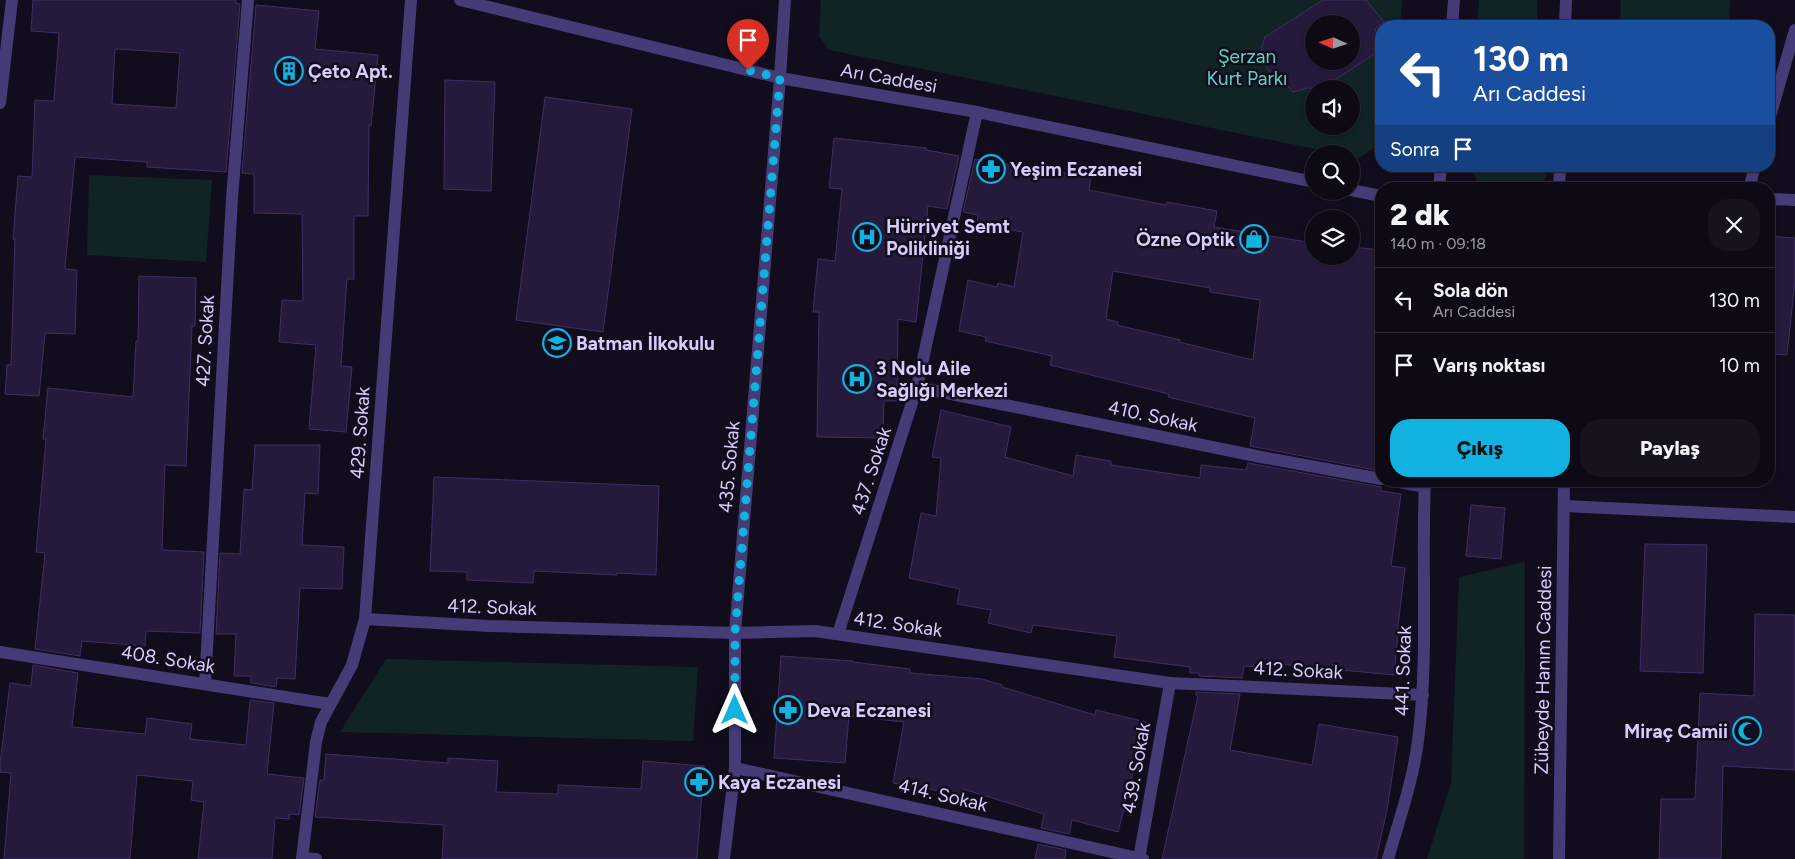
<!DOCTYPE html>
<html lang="tr">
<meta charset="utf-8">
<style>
:root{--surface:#0d0a15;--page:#16131e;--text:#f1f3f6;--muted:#9a9aa0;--line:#2d2b34;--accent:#12b2e0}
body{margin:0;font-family:Figtree,sans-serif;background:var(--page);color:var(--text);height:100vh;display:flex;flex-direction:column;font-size:19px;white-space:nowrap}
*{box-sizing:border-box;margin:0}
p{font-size:16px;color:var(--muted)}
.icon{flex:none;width:28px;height:28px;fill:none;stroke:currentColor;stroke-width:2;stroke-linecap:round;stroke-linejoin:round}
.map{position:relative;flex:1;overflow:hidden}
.panel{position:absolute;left:1375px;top:182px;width:400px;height:305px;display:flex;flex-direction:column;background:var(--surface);border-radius:20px;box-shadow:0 1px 4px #0004,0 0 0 1px var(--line)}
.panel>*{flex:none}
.top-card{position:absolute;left:1375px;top:20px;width:400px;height:152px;border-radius:20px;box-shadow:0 1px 4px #0004,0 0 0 1px var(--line);background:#1a4fa0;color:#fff;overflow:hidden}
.needle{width:32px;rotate:273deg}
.tools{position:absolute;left:1305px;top:15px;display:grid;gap:10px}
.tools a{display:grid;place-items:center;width:55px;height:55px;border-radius:50%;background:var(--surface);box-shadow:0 1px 4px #0004,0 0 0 1px var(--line);font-size:25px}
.pin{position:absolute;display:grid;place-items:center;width:42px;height:42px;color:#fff;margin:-51px -21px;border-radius:50% 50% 50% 0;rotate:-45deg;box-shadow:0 0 5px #0007}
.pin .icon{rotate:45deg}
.me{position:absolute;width:55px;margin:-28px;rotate:0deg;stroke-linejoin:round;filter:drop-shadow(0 0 4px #0008)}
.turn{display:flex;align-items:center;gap:18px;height:105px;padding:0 15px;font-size:22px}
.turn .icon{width:65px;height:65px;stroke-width:2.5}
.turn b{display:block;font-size:35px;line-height:42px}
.then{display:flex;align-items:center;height:48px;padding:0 15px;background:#0003;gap:10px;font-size:19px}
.round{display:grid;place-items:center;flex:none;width:52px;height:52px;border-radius:20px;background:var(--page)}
.head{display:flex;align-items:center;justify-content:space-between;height:85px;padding:0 15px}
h1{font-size:30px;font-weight:800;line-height:38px}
.primary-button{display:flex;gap:10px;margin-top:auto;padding:10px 15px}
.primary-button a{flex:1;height:58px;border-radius:20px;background:var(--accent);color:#111;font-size:20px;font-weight:800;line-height:58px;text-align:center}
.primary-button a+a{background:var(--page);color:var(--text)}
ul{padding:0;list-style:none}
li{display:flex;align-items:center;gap:15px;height:65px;padding:0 15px;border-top:1px solid var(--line)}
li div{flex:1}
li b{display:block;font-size:19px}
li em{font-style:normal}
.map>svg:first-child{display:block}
</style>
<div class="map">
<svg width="1795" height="859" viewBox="0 0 1795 859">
<rect width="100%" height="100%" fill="#110d1c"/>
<g fill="#102325" fill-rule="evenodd">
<path d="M821,0H1402L1400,26H1381V143L1359,158L1351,156V154H1340L829,50L819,36ZM1314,24H1351V61H1314ZM1314,89H1351V126H1314Z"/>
<polygon points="1479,0 1537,0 1537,26 1477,26"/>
<polygon points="1621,0 1730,0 1729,26 1620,26"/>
<polygon points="1472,166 1548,166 1546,177 1538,189 1482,189 1477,182"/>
<polygon points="89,175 212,180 206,262 87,255"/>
<polygon points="1525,562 1524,859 1427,859 1451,783 1459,577"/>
<polygon points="386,659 698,667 693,741 340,732"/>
</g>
<g fill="#251a3b" stroke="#402e65" fill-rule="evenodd">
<path d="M33,0H236V3L240,4L226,172L147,167V162L75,157L65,269L77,270L75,334L45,333L39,396L5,394L7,365H11L15,239H13L18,176L32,177L35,100L54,101L59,33L31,31ZM115,49L180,53L176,108L112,104Z"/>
<path d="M1323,0H1366L1384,22L1375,29L1380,41L1373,48L1376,53L1321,89L1308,88L1293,92L1281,80L1274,81L1260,53L1265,37ZM1314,24H1351V61H1314Z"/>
<polygon points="256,5 319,11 315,49 378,55 371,126 369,125 368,216 354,216 354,279 347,279 341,366 352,367 346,432 309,429 316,345 279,342 282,300 303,301 302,214 254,213 254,174 242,173"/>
<polygon points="445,80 495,82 491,191 444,189"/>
<polygon points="545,97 632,109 603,332 516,320"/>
<polygon points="834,138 926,148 926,150 959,156 947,209 928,206 916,322 898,319 897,401 884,401 883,438 817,437 819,312 813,312 818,259 835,261 842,189 829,188"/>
<path d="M975,159L1091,177L1089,190L1166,205L1167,202L1217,211L1214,227L1314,243V256H1351V247L1381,250V471L1250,446L1255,418L1168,397L1169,394L1050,365L1052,356L985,341L986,337L959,331L968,280L997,287L998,283L1014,287L1023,232L977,225L978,215L963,212ZM1113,271L1210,288V292L1260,300L1253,360L1179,342L1180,340L1117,325L1118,322L1106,319Z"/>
<polygon points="1769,236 1795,238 1795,280 1787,355 1769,354"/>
<polygon points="139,276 196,278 195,326 192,326 186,466 165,465 162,550 204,552 200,633 146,631 145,646 82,641 80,656 35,649 45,553 36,552 46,439 43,439 48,388 133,397 136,341 138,341"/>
<polygon points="941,410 1011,427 1005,457 1073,476 1076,455 1111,461 1111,465 1200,478 1201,465 1246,470 1248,463 1381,487 1381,491 1401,494 1391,566 1405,568 1397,634 1398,634 1394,675 1278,664 1278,668 1244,666 1242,678 1199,676 1199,673 1190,673 1190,667 1114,657 1117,636 1033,625 1031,633 988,623 991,610 957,604 960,589 909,578 921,513 936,516 941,458 932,457"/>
<polygon points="255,445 320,445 318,494 305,493 302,545 344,547 342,589 300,588 295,679 277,678 276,687 251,683 251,676 234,676 236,634 216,634 220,553 240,554 244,489 252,490"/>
<polygon points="434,477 659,486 656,575 617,573 617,575 534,571 533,583 467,580 467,572 430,571"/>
<polygon points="1471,505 1505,508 1501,559 1466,556"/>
<polygon points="1645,544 1707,545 1703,673 1640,671"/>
<polygon points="1755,614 1795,615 1795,770 1723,766 1721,859 1659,859 1661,799 1695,799 1700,693 1754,696"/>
<polygon points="781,656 853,661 853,662 910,669 910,673 982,679 1002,685 1002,687 1095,715 1096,710 1146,722 1118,832 1072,820 1069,834 1041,828 1044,814 963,789 962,795 893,783 904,722 849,716 845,763 774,758"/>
<polygon points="33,665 78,673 72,727 145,734 147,718 192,724 190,739 246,745 250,700 274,703 267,774 304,778 299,815 289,814 289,819 275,818 272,859 198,859 204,802 191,800 193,781 137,775 130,859 4,859 11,773 0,772 0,764 10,683 31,686"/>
<polygon points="1196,692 1240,694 1230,750 1312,765 1319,724 1398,737 1387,810 1376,859 1162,859 1198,696 1196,695"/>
<polygon points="326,754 448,763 448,758 498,761 496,792 558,794 558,785 641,789 643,761 704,766 697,859 442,859 444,825 315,817 320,780 324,780"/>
<polygon points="1038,844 1066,850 1065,859 1035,859"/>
</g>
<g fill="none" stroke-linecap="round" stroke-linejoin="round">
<g stroke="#453c77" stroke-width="12">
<polyline points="460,0 780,78 977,112 1314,182"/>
<polyline points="1452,26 1454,0"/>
<polyline points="1565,26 1566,0"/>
<polyline points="0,103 12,0"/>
<polyline points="1769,120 1795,30"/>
<polyline points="1439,189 1441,166"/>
<polyline points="1559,189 1560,166"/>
<polyline points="1749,189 1755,166"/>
<polyline points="1351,190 1381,196"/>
<polyline points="1769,199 1795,200"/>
<polyline points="917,387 1261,457 1381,479"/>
<polyline points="1394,481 1425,487"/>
<polyline points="1564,506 1795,517"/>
<polyline points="365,619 489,626 735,633 815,631 1170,683 1423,695"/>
<polyline points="838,634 917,387 977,112"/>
<polyline points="0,652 330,704"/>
<polyline points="205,684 232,198 248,0"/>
<polyline points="735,768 1143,859"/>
<polyline points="302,858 316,859"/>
<polyline points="302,859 316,742 321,722 352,665 365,619 411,0"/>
<polyline points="724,859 735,768 735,633 780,78 785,0"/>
<polyline points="1139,859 1170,683"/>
<path d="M1388,859C1399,820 1413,781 1418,741C1429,655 1421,568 1425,481"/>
<polyline points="1559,859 1564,481"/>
</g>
</g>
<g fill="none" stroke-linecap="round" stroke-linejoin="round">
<polyline stroke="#12b2e0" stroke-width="9" stroke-dasharray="0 16.2" points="735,710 735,633 780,78 748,70"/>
</g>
<defs>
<symbol id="building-ring" viewBox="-11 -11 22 22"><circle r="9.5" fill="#110d1c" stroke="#12b2e0" stroke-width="1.5"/><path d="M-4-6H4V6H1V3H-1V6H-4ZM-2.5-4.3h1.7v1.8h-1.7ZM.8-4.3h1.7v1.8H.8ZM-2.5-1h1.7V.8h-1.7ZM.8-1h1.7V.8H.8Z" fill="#12b2e0"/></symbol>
<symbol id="pharmacy-ring" viewBox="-11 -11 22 22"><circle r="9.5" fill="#110d1c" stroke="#12b2e0" stroke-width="1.5"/><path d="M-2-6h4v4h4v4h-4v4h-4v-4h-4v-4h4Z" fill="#12b2e0"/></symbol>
<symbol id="hospital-ring" viewBox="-11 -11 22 22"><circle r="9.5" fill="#110d1c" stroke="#12b2e0" stroke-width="1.5"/><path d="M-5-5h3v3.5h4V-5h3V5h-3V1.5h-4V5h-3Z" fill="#12b2e0"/></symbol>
<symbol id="shop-ring" viewBox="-11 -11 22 22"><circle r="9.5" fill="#110d1c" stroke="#12b2e0" stroke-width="1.5"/><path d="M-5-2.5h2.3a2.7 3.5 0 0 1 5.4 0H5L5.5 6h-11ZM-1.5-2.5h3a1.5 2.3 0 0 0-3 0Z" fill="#12b2e0"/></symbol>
<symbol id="school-ring" viewBox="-11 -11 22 22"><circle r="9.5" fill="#110d1c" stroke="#12b2e0" stroke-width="1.5"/><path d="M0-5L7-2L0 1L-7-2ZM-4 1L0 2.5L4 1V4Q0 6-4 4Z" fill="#12b2e0"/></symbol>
<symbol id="mosque-ring" viewBox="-11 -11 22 22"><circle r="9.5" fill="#110d1c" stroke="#12b2e0" stroke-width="1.5"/><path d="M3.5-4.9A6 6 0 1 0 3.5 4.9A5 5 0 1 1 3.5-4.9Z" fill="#12b2e0"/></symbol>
</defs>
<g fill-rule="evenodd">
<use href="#building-ring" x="273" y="55" width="32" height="32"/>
<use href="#pharmacy-ring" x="975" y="153" width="32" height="32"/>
<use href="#hospital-ring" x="851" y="221" width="32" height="32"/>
<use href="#shop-ring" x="1238" y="223" width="32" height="32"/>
<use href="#school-ring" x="541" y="327" width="32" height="32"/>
<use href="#hospital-ring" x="841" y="363" width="32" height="32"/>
<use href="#pharmacy-ring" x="772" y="694" width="32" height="32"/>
<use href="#mosque-ring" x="1731" y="715" width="32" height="32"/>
<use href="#pharmacy-ring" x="683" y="766" width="32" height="32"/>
</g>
<g text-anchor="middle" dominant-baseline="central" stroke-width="5" stroke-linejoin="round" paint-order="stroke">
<g font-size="19" fill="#5fd3c5" stroke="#110d1c">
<text x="1247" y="56">Şerzan<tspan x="1247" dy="22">Kurt Parkı</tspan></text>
</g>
<g font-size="19" font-weight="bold" fill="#d7ccfb" stroke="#110d1c" text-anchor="start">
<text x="308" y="71">Çeto Apt.</text>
<text x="1010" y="169">Yeşim Eczanesi</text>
<text x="886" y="226">Hürriyet Semt<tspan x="886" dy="22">Polikliniği</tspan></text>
<text x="1235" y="239" text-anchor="end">Özne Optik</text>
<text x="576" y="343">Batman İlkokulu</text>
<text x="876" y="368">3 Nolu Aile<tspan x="876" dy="22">Sağlığı Merkezi</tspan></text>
<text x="807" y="710">Deva Eczanesi</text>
<text x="1728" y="731" text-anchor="end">Miraç Camii</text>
<text x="718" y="782">Kaya Eczanesi</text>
</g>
<g font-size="19" fill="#d7ccfb" stroke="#110d1c">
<text transform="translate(889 78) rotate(10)">Arı Caddesi</text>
<text transform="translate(205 341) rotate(-87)">427. Sokak</text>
<text transform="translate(1153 416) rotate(12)">410. Sokak</text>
<text transform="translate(360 433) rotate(-86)">429. Sokak</text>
<text transform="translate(729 467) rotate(-85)">435. Sokak</text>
<text transform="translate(871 471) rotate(-72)">437. Sokak</text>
<text transform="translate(492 607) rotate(2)">412. Sokak</text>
<text transform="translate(898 624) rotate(8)">412. Sokak</text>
<text transform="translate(168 659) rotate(9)">408. Sokak</text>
<text transform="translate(1298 670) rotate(3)">412. Sokak</text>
<text transform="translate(1543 670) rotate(-89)">Zübeyde Hanım Caddesi</text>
<text transform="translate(1403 671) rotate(-88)">441. Sokak</text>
<text transform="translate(1136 768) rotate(-80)">439. Sokak</text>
<text transform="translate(943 795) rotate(13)">414. Sokak</text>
</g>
</g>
</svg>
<div class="tools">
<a><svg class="needle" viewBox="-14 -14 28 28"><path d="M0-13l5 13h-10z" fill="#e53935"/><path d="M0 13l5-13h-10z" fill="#9a9aa0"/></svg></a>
<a><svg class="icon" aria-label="sound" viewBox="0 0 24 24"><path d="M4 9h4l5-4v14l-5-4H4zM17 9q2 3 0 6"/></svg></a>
<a><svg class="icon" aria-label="search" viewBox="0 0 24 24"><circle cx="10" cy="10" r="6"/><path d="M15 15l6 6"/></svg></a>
<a><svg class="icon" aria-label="layers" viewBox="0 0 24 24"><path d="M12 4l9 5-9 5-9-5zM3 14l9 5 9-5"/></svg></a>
</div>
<div class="pin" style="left:748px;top:70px;background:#d93025"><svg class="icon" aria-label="arrive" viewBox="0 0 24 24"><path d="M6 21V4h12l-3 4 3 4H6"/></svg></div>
<svg class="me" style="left:735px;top:710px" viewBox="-20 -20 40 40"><path d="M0-17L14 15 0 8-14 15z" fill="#12b2e0" stroke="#fff" stroke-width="4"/></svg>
<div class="top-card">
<div class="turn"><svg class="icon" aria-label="left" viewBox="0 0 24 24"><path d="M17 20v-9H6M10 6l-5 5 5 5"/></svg><div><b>130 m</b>Arı Caddesi</div></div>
<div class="then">Sonra<svg class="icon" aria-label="arrive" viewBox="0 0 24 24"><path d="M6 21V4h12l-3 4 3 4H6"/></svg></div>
</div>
<section class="panel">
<div class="head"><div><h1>2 dk</h1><p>140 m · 09:18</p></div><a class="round"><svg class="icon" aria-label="close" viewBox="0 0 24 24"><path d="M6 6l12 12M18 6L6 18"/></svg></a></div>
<ul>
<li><svg class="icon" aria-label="left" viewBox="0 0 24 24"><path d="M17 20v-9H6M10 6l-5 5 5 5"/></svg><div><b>Sola dön</b><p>Arı Caddesi</p></div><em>130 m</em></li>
<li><svg class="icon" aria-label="arrive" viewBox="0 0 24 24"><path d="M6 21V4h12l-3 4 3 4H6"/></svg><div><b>Varış noktası</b></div><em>10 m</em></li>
</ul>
<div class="primary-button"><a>Çıkış</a><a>Paylaş</a></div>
</section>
</div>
